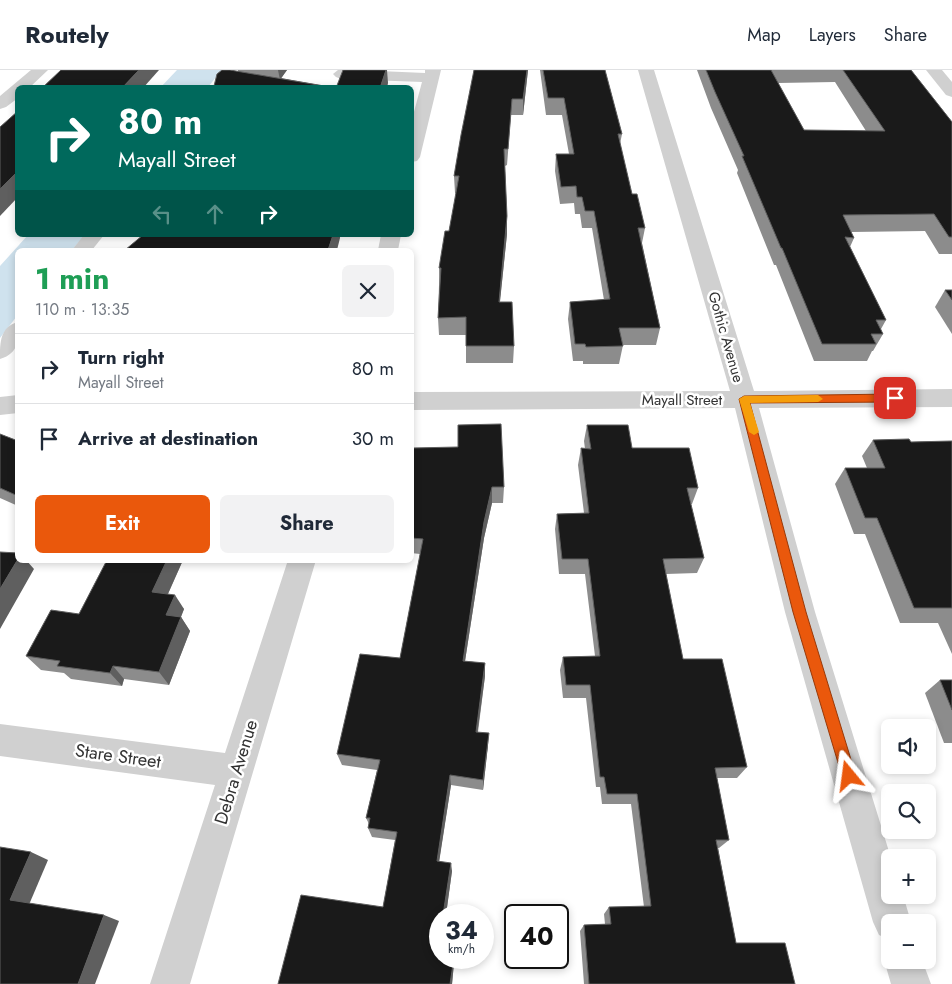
<!DOCTYPE html>
<meta charset="utf-8">
<style>
:root{--surface:#fff;--page:#f2f2f3;--text:#1f2937;--muted:#747a83;--line:#e0e1e3;--accent:#ea580c}
body{margin:0;font-family:Jost,sans-serif;background:var(--page);color:var(--text);height:100vh;display:flex;flex-direction:column;font-size:19px;white-space:nowrap}
*{box-sizing:border-box;margin:0}
p{font-size:16px;color:var(--muted)}
.icon{flex:none;width:28px;height:28px;fill:none;stroke:currentColor;stroke-width:2;stroke-linecap:round;stroke-linejoin:round}
.map{position:relative;flex:1;overflow:hidden}
.drawer{position:absolute;left:15px;top:178px;width:399px;height:315px;display:flex;flex-direction:column;background:var(--surface);border-radius:8px;box-shadow:0 2px 8px #0003}
.drawer>*{flex:none}
.guide{position:absolute;left:15px;top:15px;width:399px;height:152px;border-radius:8px;box-shadow:0 2px 8px #0003;background:#00695c;color:#fff;overflow:hidden}
.controls{position:absolute;left:881px;top:649px;display:grid;gap:10px}
.controls a{display:grid;place-items:center;width:55px;height:55px;border-radius:8px;background:var(--surface);box-shadow:0 2px 8px #0003;font-size:25px}
.speed{position:absolute;left:429px;top:834px;display:flex;gap:10px;font-size:25px;font-weight:700;text-align:center}
.speed>*{display:grid;place-content:center;width:65px;height:65px;border-radius:50%;background:var(--surface);box-shadow:0 2px 8px #0003;line-height:1}
.speed small{font-size:12px;font-weight:400}
.speed .limit{border:2px solid #111;border-radius:8px;background:#fff;color:#111}
.pin{position:absolute;display:grid;place-items:center;width:42px;height:42px;color:#fff;margin:-21px;border-radius:10px;box-shadow:0 2px 8px #0006}
.me{position:absolute;width:55px;margin:-28px;rotate:344deg;stroke-linejoin:round;filter:drop-shadow(0 0 4px #0008)}
.turn{display:flex;align-items:center;gap:18px;height:105px;padding:0 20px;font-size:22px}
.turn .icon{width:65px;height:65px;stroke-width:2.5}
.turn b{display:block;font-size:35px;line-height:42px}
.lanes{display:flex;align-items:center;height:48px;padding:0 20px;background:#0003;justify-content:center;gap:25px;direction:ltr}
.lanes .off{opacity:.35}
.round{display:grid;place-items:center;flex:none;width:52px;height:52px;border-radius:8px;background:var(--page)}
.overview{display:flex;align-items:center;justify-content:space-between;height:85px;padding:0 20px}
h1{font-size:30px;font-weight:700;line-height:38px;color:#1e9e55}
.primary-button{display:flex;gap:10px;margin-top:auto;padding:10px 20px}
.primary-button a{flex:1;height:58px;border-radius:8px;background:var(--accent);color:#fff;font-size:20px;font-weight:700;line-height:58px;text-align:center}
.primary-button a+a{background:var(--page);color:var(--text)}
ul{padding:0;list-style:none}
li{display:flex;align-items:center;gap:15px;height:70px;padding:0 20px;border-top:1px solid var(--line)}
li div{flex:1}
li b{display:block;font-size:19px}
li em{font-style:normal}
header{display:flex;align-items:center;gap:30px;box-sizing:border-box;height:70px;padding:0 25px;background:var(--surface);border-bottom:1px solid var(--line)}
header strong{font-size:24px}
nav{display:flex;gap:28px;margin-inline-start:auto;font-size:18px}
.map>svg:first-child{display:block}
</style>
<header>
<strong>Routely</strong>
<nav><a>Map</a><a>Layers</a><a>Share</a></nav>
</header>
<div class="map">
<svg width="952" height="914" viewBox="0 0 952 914">
<rect width="100%" height="100%" fill="#fff"/>
<g fill="#cfe2ee">
<polygon points="177,0 222,0 208,17 160,18"/>
<polygon points="28,165 85,165 72,180 18,180 17,246 0,268 0,196"/>
</g>
<g fill="none" stroke-linecap="round" stroke-linejoin="round">
<g fill="#d0d0d0" fill-rule="evenodd">
<polygon points="31,0 48,0 29,18 18,18 18,28 6,37 0,39 0,26"/>
<polygon points="356,0 425,3 425,0 441,0 420,87 417,91 411,92 411,53 422,12 341,9 336,7 333,4 338,0"/>
<polygon points="638,0 654,0 754,321 952,319 952,337 759,338 815,542 891,788 890,825 903,825 911,852 890,852 890,870 879,865 873,852 785,542 735,338 411,340 411,322 730,321"/>
<polygon points="926,0 942,0 952,12 952,27 946,25"/>
<polygon points="84,165 104,165 92,180 72,180"/>
<polygon points="381,165 401,165 398,180 378,180"/>
<path d="M18,252C18,269 20,283 0,289C0,272 0,257 18,252Z"/>
<polygon points="18,325 18,343 0,345 0,327"/>
<polygon points="288,490 316,490 190,914 150,914 215,715 0,686 0,654 225,683"/>
<polygon points="889,876 890,890 922,890 931,914 891,914 884,890"/>
</g>
</g>
<g fill="#8c8c8c" fill-rule="evenodd">
<polygon points="238,0 287,0 281,8 336,18 214,18 214,16 238,1"/>
<polygon points="474,0 528,0 523,45 511,45 507,95 505,96 507,146 507,164 500,232 514,276 513,293 466,293 466,265 439,265 438,248 439,215 439,198 449,161 456,123 455,123 454,106"/>
<polygon points="540,0 605,0 622,64 620,74 632,124 645,158 642,173 660,258 656,275 623,275 619,294 583,294 583,291 573,291 568,249 570,232 604,230 592,158 582,158 580,144 575,144 574,133 560,134 555,101 556,84 569,84 562,45 546,45"/>
<path d="M697,0H911L952,52V184H939L925,161L851,162L854,168L850,177L886,250L881,259L883,264L873,281H872L867,291H814L776,195H774L737,103L738,100L711,38ZM835,12L866,61L804,60L778,13Z"/>
<polygon points="945,220 952,220 952,264 935,237"/>
<polygon points="587,355 632,378 698,418 692,434 691,434 704,488 697,503 666,504 683,589 747,697 737,708 717,708 729,770 719,778 718,778 736,873 795,914 584,914 580,861 584,855 605,854 604,844 609,837 644,837 631,734 602,734 600,717 596,717 586,628 563,628 560,600 563,587 595,586 585,504 559,504 555,459 557,444 584,443 578,395 581,378 585,379 584,371"/>
<polygon points="0,364 18,371 18,436 0,428"/>
<polygon points="873,370 911,372 952,371 952,584 938,553 900,553 865,464 854,464 835,414 845,398 867,398 862,386"/>
<polygon points="411,385 504,417 503,433 492,433 484,468 465,591 485,593 485,606 478,662 488,675 483,720 451,715 439,791 452,801 440,887 454,888 454,893 452,914 383,837 395,770 372,767 368,758 369,754 366,748 377,700 342,695 337,684 400,588 420,484 411,483"/>
<polygon points="107,490 183,490 168,524 184,539 181,547 190,561 169,615 124,609 122,616 71,609 64,603 41,600 26,586 79,544"/>
<polygon points="940,610 952,610 952,673 944,673 925,623"/>
</g>
<g fill="#5f5f5f">
<polygon points="139,0 159,0 143,18 122,18"/>
<polygon points="278,0 287,0 280,10"/>
<polygon points="386,0 387,0 388,13 387,18 380,18"/>
<polygon points="527,0 528,0 523,45 523,29"/>
<polygon points="18,101 18,127 0,146 0,119"/>
<polygon points="507,146 507,164 498,249 499,232"/>
<polygon points="333,165 340,165 340,168 337,180 328,180"/>
<polygon points="492,417 492,433 484,468 463,604 463,591 484,452"/>
<polygon points="18,489 18,490 26,490 34,499 0,559 0,519"/>
<polygon points="167,490 183,490 162,537 152,522"/>
<polygon points="175,525 184,539 176,559 166,545"/>
<polygon points="181,547 190,561 169,615 159,602"/>
<polygon points="485,593 485,606 476,673 476,662"/>
<polygon points="113,596 124,609 122,616 110,603"/>
<polygon points="489,663 488,675 483,720 483,710"/>
<polygon points="450,705 451,715 438,799 437,791"/>
<polygon points="31,782 48,790 28,837 10,830"/>
<polygon points="451,793 452,801 446,845 443,845"/>
<polygon points="104,845 119,851 95,914 78,914"/>
<polygon points="440,869 440,884 439,891 437,886"/>
<polygon points="454,888 454,893 452,914 450,914"/>
</g>
<g fill="#1a1a1a" stroke="#5f5f5f">
<polygon points="61,0 139,0 122,18 42,18"/>
<polygon points="222,0 230,0 336,18 220,18 214,16 217,4"/>
<polygon points="343,0 386,0 380,18 336,18"/>
<polygon points="474,0 527,0 523,29 512,29 508,79 504,79 507,146 499,232 512,232 514,276 466,276 466,247 438,248 441,198 439,198 445,161 449,161 459,106 454,106 461,65"/>
<polygon points="543,0 605,0 622,64 618,64 632,124 637,124 645,158 638,158 660,258 619,258 623,276 586,277 585,274 575,274 570,232 610,229 594,141 585,141 582,127 577,127 576,116 561,117 556,84 574,84 564,28 548,28"/>
<polygon points="706,0 771,0 804,60 885,61 843,0 911,0 952,52 952,167 949,167 934,144 843,145 854,168 845,167 886,250 876,250 883,264 871,264 876,274 822,274 782,178 781,178 742,86 744,86 715,22"/>
<polygon points="18,41 18,101 0,119 0,57"/>
<polygon points="143,165 333,165 328,180 125,180"/>
<polygon points="945,220 952,220 952,230"/>
<polygon points="501,354 504,417 492,417 484,452 463,591 485,593 476,662 489,663 483,710 450,705 437,791 451,793 443,845 440,845 440,869 437,886 440,887 440,888 454,888 450,914 278,914 301,825 383,837 397,762 368,758 370,748 366,748 380,690 337,684 360,584 400,588 423,469 411,468 412,378 458,377 458,355"/>
<polygon points="587,355 628,355 632,378 689,378 698,418 687,418 704,488 663,489 683,589 722,589 747,697 715,698 729,770 716,770 736,873 785,873 795,914 589,914 584,855 611,854 609,837 651,836 637,724 607,724 604,707 600,707 590,615 566,615 563,587 600,586 588,489 562,489 557,444 589,443 581,378 591,379"/>
<polygon points="0,364 18,371 18,426 0,418"/>
<polygon points="909,369 911,372 952,371 952,538 914,538 877,448 865,448 845,398 885,398 873,370"/>
<polygon points="0,482 18,483 18,489 0,519"/>
<polygon points="107,490 167,490 152,522 175,525 166,545 181,547 159,602 113,596 110,603 57,596 60,591 26,586 51,540 79,544"/>
<polygon points="940,610 952,610 952,640"/>
<polygon points="0,777 31,782 10,830 104,845 78,914 0,914"/>
</g>
<polygon fill="#ea580c" stroke="#983908" points="895,324 900,328 895,332 750,333 806,542 856,706 854,711 849,714 844,711 842,706 793,542 739,329 744,326"/>
<polygon fill="#f59e0b" points="818,325 823,329 818,332 750,333 759,362 754,365 749,362 739,329 744,326"/>
<g text-anchor="middle" dominant-baseline="central" stroke-width="5" stroke-linejoin="round" paint-order="stroke">
<g font-size="15" fill="#333" stroke="#fff">
<text transform="translate(726 267) rotate(74)">Gothic Avenue</text>
<text x="682" y="330">Mayall Street</text>
</g>
<g font-size="18" fill="#333" stroke="#fff">
<text transform="translate(118 686) rotate(8)">Stare Street</text>
<text transform="translate(236 702) rotate(-73)">Debra Avenue</text>
</g>
</g>
</svg>
<div class="controls">
<a><svg class="icon" aria-label="sound" viewBox="0 0 24 24"><path d="M4 9h4l5-4v14l-5-4H4zM17 9q2 3 0 6"/></svg></a>
<a><svg class="icon" aria-label="search" viewBox="0 0 24 24"><circle cx="10" cy="10" r="6"/><path d="M15 15l6 6"/></svg></a>
<a>+</a>
<a>−</a>
</div>
<div class="speed"><div>34<small>km/h</small></div><div class="limit">40</div></div>
<div class="pin" style="left:895px;top:328px;background:#d93025"><svg class="icon" aria-label="arrive" viewBox="0 0 24 24"><path d="M6 21V4h12l-3 4 3 4H6"/></svg></div>
<svg class="me" style="left:849px;top:706px" viewBox="-20 -20 40 40"><path d="M0-17L14 15 0 8-14 15z" fill="#ea580c" stroke="#fff" stroke-width="4"/></svg>
<div class="guide">
<div class="turn"><svg class="icon" aria-label="right" viewBox="0 0 24 24"><path d="M7 20v-9h11M14 6l5 5-5 5"/></svg><div><b>80 m</b>Mayall Street</div></div>
<div class="lanes"><svg class="icon off" aria-label="left" viewBox="0 0 24 24"><path d="M17 20v-9H6M10 6l-5 5 5 5"/></svg><svg class="icon off" aria-label="ahead" viewBox="0 0 24 24"><path d="M12 20V5M6 11l6-6 6 6"/></svg><svg class="icon" aria-label="right" viewBox="0 0 24 24"><path d="M7 20v-9h11M14 6l5 5-5 5"/></svg></div>
</div>
<section class="drawer">
<div class="overview"><div><h1>1 min</h1><p>110 m · 13:35</p></div><a class="round"><svg class="icon" aria-label="close" viewBox="0 0 24 24"><path d="M6 6l12 12M18 6L6 18"/></svg></a></div>
<ul>
<li><svg class="icon" aria-label="right" viewBox="0 0 24 24"><path d="M7 20v-9h11M14 6l5 5-5 5"/></svg><div><b>Turn right</b><p>Mayall Street</p></div><em>80 m</em></li>
<li><svg class="icon" aria-label="arrive" viewBox="0 0 24 24"><path d="M6 21V4h12l-3 4 3 4H6"/></svg><div><b>Arrive at destination</b></div><em>30 m</em></li>
</ul>
<div class="primary-button"><a>Exit</a><a>Share</a></div>
</section>
</div>
